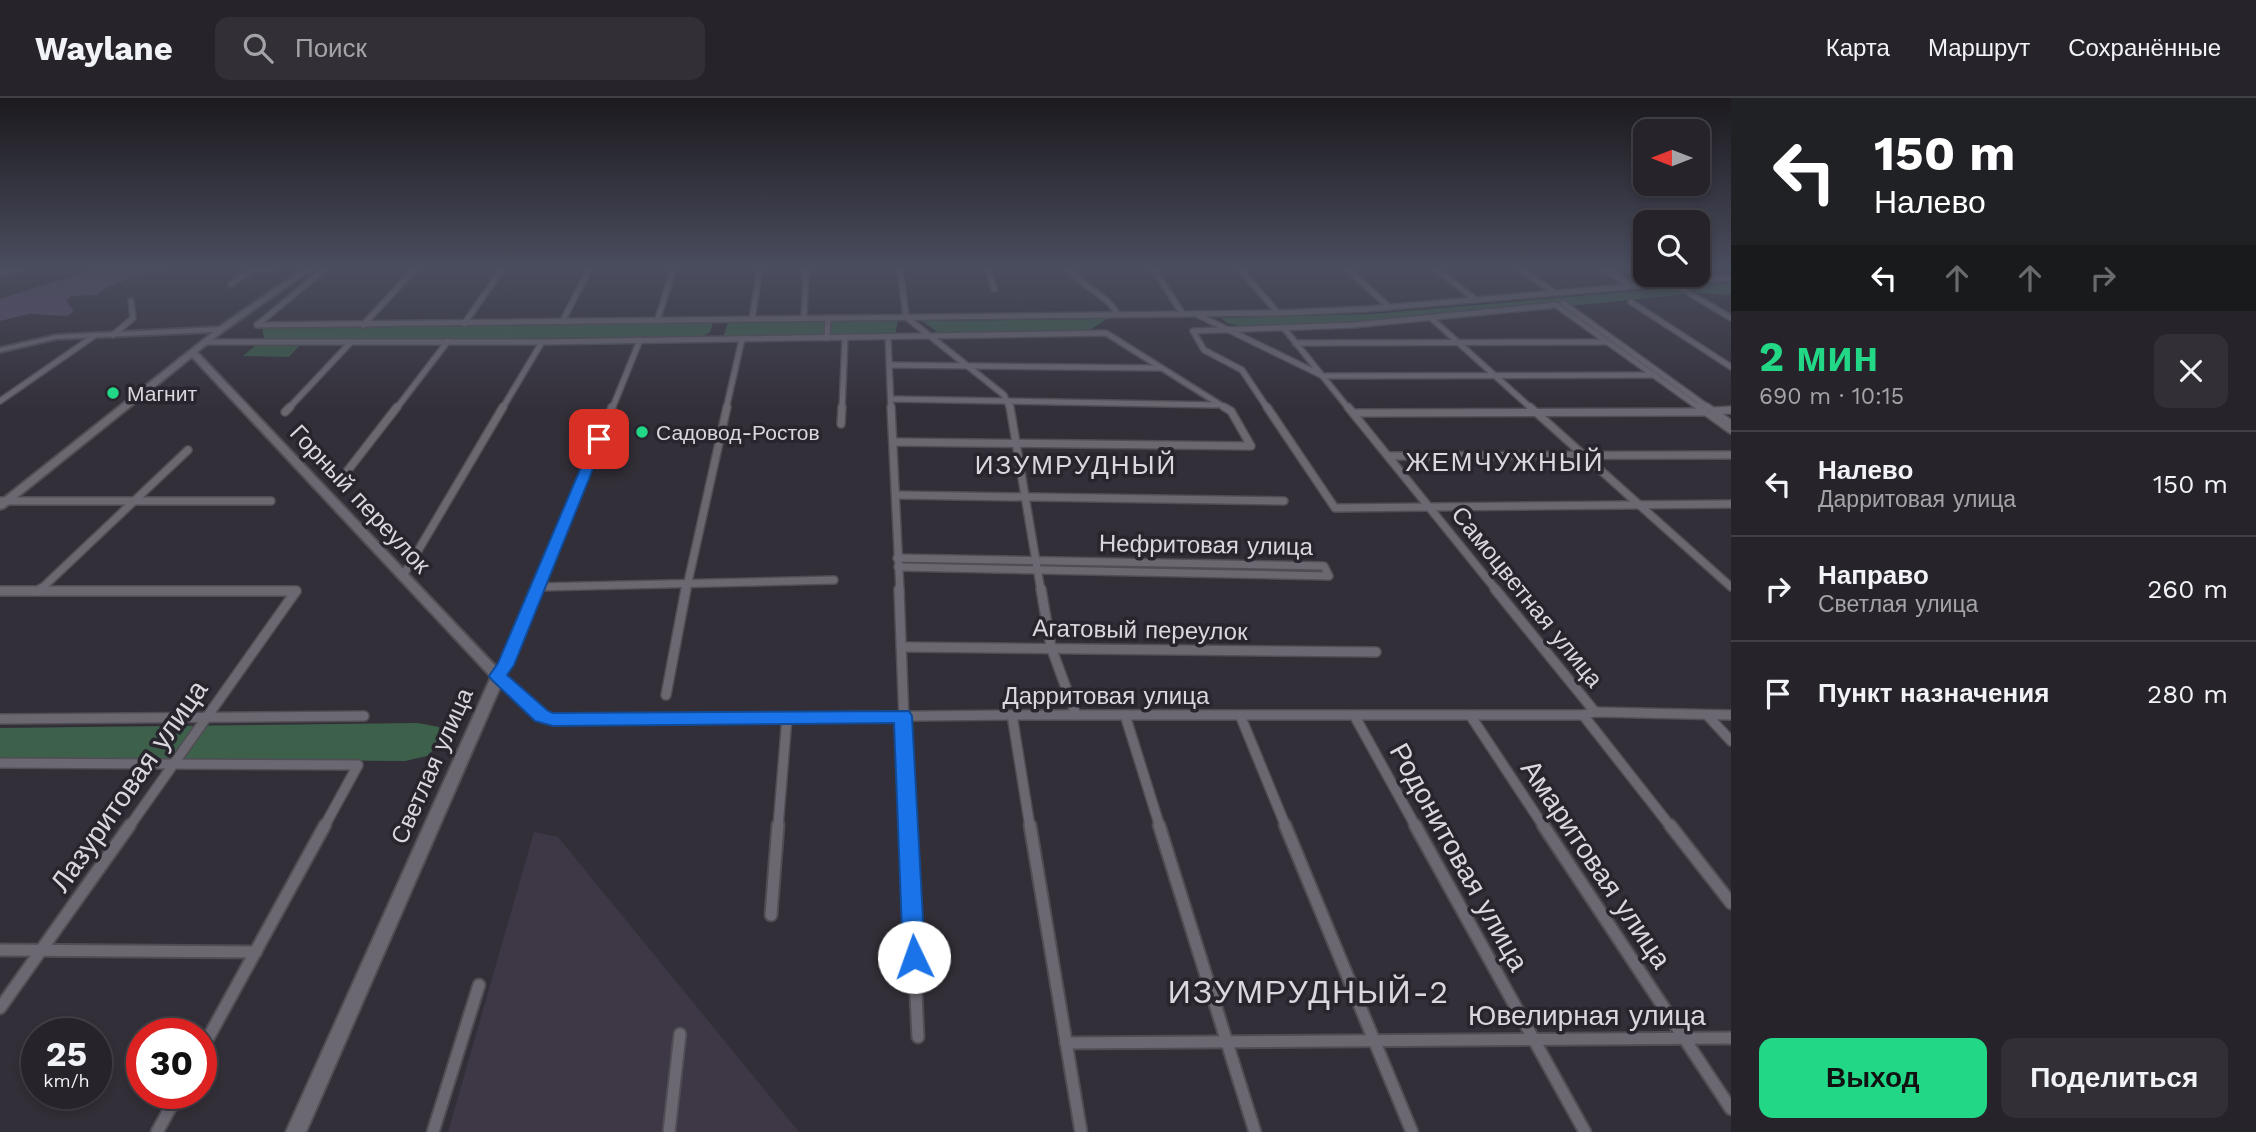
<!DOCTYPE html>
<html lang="ru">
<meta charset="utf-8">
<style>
:root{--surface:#26232a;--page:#322f36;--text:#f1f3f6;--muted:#a4a4a8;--line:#424047;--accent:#22d887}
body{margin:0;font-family:"Work Sans",sans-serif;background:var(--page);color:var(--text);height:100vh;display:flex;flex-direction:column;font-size:26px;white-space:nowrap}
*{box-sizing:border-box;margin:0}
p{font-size:23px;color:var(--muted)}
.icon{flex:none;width:38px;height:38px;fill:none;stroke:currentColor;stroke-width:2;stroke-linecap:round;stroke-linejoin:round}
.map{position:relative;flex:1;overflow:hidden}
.details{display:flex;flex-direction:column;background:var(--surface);width:525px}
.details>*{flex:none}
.top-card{background:#202124;color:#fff;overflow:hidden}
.needle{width:46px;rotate:270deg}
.buttons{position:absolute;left:1633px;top:21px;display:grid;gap:14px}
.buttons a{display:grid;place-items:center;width:77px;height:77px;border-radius:14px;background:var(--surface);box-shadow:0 4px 10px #0003,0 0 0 2px var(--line);font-size:35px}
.speed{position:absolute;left:21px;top:920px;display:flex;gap:14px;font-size:35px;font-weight:700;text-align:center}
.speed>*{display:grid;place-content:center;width:91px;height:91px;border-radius:50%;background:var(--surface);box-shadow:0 4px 10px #0003,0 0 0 2px var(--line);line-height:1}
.speed small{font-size:18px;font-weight:400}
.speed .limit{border:10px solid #d22;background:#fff;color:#111}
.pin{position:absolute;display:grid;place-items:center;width:60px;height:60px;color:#fff;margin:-30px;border-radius:14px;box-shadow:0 4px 10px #0006}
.me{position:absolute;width:77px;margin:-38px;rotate:357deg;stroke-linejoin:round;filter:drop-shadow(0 0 5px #0008)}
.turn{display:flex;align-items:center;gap:24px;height:147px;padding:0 28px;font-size:32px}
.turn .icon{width:91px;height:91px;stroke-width:2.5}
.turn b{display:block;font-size:49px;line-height:60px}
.lanes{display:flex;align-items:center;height:66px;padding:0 28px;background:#0003;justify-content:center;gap:35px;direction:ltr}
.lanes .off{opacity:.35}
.round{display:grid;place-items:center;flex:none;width:74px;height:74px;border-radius:14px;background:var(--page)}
.headline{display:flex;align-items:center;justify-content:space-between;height:119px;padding:0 28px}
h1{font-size:42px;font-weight:700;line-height:52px;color:var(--accent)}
.button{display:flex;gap:14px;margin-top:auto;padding:14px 28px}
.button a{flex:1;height:80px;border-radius:14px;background:var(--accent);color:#111;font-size:28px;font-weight:700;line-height:80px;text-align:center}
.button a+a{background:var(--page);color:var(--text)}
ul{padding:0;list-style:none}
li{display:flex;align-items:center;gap:21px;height:105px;padding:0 28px;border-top:2px solid var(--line)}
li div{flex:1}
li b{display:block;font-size:26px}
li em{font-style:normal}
header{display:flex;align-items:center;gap:42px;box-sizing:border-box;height:98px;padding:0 35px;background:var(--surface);border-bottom:2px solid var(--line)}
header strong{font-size:33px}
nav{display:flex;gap:38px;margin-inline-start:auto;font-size:24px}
.search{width:490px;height:63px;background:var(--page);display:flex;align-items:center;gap:18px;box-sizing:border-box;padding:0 24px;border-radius:14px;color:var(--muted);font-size:26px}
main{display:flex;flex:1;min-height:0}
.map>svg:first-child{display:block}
</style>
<header>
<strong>Waylane</strong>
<div class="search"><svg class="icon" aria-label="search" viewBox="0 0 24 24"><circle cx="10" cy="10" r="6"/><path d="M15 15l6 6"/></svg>Поиск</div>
<nav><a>Карта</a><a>Маршрут</a><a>Сохранённые</a></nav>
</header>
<main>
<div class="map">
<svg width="1731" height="1034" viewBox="0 0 1731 1034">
<rect width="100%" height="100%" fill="#332f38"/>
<polygon fill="#3d3746" points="534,734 558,739 799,1034 448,1034"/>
<polygon fill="#395b46" points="256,247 300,247 289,259 243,258"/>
<g fill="#3d604b">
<polygon points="1731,185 1731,197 1700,195 1570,208 1559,205 1344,225 1239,228 1227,225 1221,220 1371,216"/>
<polygon points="1107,221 1088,233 940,236 922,223"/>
<polygon points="898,223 895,237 723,239 728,225"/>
<polygon points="713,225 710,234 702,239 264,241 262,229"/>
<polygon points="418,625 439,629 441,644 427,658 405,663 0,660 0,630"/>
</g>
<polygon fill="#594b6a" points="98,170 177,170 136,178 106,190 97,197 71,198 66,203 74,213 67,218 29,216 0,223 0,201"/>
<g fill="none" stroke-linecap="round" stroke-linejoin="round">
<defs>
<g id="street-far3">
<polyline points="900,170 906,219 1004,297 1010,311"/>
<polyline points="988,170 994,191"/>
<path d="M1069,170C1081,189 1105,195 1117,215"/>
<polyline points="1153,170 1182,215"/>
<polyline points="1239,170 1278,215"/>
<polyline points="1346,170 1389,209"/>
<polyline points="1435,170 1476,202"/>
<polyline points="1518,170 1555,195"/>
<polyline points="1602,170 1632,188"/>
<polyline points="1698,174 1712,182"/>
<polyline points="0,176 21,170"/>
<polyline points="231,186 254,170 272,170"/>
<polyline points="1674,186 1731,220"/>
<polyline points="1631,204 1731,269"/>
<polyline points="1563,205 1710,311"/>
<polyline points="1198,217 1323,278 1654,277"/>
<polyline points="804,220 806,170"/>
<polyline points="1431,220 1532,311"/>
<polyline points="752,221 760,170"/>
<polyline points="657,223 674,170"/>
<polyline points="562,224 590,170"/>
<polyline points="464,226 503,170"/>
<polyline points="257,227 1278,215 1368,211 1731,180"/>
<polyline points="257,227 326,170"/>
<polyline points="363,227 416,170"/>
<polyline points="1283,229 1349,311"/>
<polyline points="113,237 133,220 131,203"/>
<polyline points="888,239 891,311"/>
<polyline points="827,240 828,220"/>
<polyline points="204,244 542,244 1106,235 1227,311"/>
<polyline points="1295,245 1607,244"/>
<polyline points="891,267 1161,270"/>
<polyline points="892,301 1218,307"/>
<polyline points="0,303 94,238"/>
<polyline points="288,311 351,244"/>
<polyline points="396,311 448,243"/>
<polyline points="502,311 542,244"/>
<polyline points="612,311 640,242"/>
<polyline points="726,311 742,241"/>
<polyline points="842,311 845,240"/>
<polyline points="1268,311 1242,272 1204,252 1193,233 1354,227 1556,207 1701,311"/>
</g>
<g id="street-far2">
<polyline points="891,309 900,493"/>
<polyline points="1010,309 1041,493"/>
<polyline points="1267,309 1335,410 1731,406"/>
<polyline points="1348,309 1497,493"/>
<polyline points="1530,309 1731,489"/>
<polyline points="1699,309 1731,332"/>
<polyline points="1707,309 1731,326"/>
<polyline points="1713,313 1731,312"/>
<polyline points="285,314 290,309"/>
<polyline points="1353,315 1704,314"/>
<polyline points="841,326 842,309"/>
<polyline points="893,344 1251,348 1231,313 1224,309"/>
<polyline points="1389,358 1731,357"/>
<polyline points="345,376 397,309"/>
<polyline points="897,397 1284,403"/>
<polyline points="0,403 271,403"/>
<polyline points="897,460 1324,468 1329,478 898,469"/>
<polyline points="403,478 503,309"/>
<polyline points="538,489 834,482"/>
<polyline points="39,493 188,352"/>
<polyline points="537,493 612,309"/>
<polyline points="686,493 727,309"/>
</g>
<g id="street-far1">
<polyline points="537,491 506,567 498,578 542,618 553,622 1012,617 1583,617 1595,614 1731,617"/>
<polyline points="899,491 908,729"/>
<polyline points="1041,491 1051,549 1076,617"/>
<polyline points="1495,491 1595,614"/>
<polyline points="0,493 296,493"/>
<polyline points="39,493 41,491"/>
<polyline points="904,549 1376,554"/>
<polyline points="666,597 686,491"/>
<polyline points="1012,617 1030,729"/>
<polyline points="1125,617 1160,729"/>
<polyline points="1240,617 1286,729"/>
<polyline points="1354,617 1416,729"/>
<polyline points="1470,617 1544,729"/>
<polyline points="1583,617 1671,729"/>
<polyline points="1707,617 1731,643"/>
<polyline points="0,621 364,618"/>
<polyline points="0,665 358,667 324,729"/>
<polyline points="129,729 296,493"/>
<polyline points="778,729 787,619"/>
</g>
<g id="street">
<polyline points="908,727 918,939"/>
<polyline points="1030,727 1081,1034"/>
<polyline points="1159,727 1255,1034"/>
<polyline points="1285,727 1412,1034"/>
<polyline points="1415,727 1585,1034"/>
<polyline points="1543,727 1731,1011"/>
<polyline points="1670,727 1731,805"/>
<polyline points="771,817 778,727"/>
<polyline points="0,852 256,854"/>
<polyline points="0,910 130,727"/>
<polyline points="1066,945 1731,940"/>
<polyline points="201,953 325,727"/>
<polyline points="157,1034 178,996"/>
<polyline points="433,1034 479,887"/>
<polyline points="669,1034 680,936"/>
</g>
<polygon id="secondary" points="305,170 313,170 224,233 197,254 505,578 306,1034 286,1034 491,579 192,259 4,410 0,411 0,403 213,234 56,241 0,254 0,250 56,237 219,229"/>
</defs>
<use href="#street-far3" stroke="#504d54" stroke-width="8"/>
<use href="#street-far2" stroke="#504d54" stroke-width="10"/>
<use href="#street-far1" stroke="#504d54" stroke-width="12"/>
<use href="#street" stroke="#504d54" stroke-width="15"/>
<use href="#secondary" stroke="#504d54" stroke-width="4"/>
<use href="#street-far3" stroke="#6c6872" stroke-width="5"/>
<use href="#street-far2" stroke="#6c6872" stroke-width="7"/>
<use href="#street-far1" stroke="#6c6872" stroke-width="9"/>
<use href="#street" stroke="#6c6872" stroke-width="11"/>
<use href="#secondary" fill="#6c6872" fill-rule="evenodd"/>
</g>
<linearGradient id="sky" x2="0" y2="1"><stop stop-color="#1c1a1f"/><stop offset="0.54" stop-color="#4a4d5e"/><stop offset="1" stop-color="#4a4d5e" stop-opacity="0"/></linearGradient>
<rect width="1731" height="314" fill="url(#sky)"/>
<polygon fill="#1a73e8" stroke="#114b97" stroke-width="2" points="599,337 605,341 514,567 507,577 548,613 553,615 909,613 912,618 925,859 922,866 914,870 906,866 903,859 894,625 553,628 535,623 492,582 489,578 498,565 593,341"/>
<g fill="#22d887" stroke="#29252e" stroke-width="2.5">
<circle cx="113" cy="295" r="7"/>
<circle cx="642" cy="334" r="7"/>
</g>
<g text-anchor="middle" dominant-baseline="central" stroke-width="7" stroke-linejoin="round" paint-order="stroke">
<g font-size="21" fill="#dad8de" stroke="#29252e" text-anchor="start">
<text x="127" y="295">Магнит</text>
<text x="656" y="334">Садовод-Ростов</text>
</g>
<g font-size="24" fill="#dad8de" stroke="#29252e">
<text transform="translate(360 401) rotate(47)">Горный переулок</text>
<text transform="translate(1206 447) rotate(1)">Нефритовая улица</text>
<text transform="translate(1527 499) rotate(51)">Самоцветная улица</text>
<text transform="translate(1140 532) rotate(1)">Агатовый переулок</text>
<text x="1106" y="598">Дарритовая улица</text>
<text transform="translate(432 668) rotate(-66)">Светлая улица</text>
</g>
<g font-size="26" letter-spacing="2" fill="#dad8de" stroke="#29252e">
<text x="1505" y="364">ЖЕМЧУЖНЫЙ</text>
<text x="1076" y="367">ИЗУМРУДНЫЙ</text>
</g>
<g font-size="28" fill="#dad8de" stroke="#29252e">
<text transform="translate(129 688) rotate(-55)">Лазуритовая улица</text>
<text transform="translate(1459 759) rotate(61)">Родонитовая улица</text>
<text transform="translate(1596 766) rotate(56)">Амаритовая улица</text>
<text x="1587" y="917">Ювелирная улица</text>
</g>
<g font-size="32" letter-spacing="2" fill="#dad8de" stroke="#29252e">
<text x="1309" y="894">ИЗУМРУДНЫЙ-2</text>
</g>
</g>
</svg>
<div class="buttons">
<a><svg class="needle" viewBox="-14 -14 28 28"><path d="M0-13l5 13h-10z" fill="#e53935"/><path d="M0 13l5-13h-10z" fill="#a4a4a8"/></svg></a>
<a><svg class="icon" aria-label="search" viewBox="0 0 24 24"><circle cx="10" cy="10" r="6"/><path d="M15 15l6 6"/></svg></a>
</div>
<div class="speed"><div>25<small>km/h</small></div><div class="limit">30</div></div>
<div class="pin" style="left:599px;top:341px;background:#d93025"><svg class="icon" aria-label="arrive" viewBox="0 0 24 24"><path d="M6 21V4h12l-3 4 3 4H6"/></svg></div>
<svg class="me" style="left:914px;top:859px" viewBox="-20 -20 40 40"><circle r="19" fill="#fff"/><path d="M0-13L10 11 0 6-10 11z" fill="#1a73e8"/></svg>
</div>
<section class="details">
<div class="top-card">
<div class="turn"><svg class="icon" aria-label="left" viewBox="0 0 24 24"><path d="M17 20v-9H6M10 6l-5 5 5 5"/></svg><div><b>150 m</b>Налево</div></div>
<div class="lanes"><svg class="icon" aria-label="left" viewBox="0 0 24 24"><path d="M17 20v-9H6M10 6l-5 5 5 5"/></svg><svg class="icon off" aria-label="ahead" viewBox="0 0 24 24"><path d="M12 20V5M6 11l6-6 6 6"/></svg><svg class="icon off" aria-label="ahead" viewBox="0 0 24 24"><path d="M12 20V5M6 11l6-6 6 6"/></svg><svg class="icon off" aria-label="right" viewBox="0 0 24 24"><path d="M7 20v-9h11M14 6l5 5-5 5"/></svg></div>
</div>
<div class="headline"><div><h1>2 мин</h1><p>690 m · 10:15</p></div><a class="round"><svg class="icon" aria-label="close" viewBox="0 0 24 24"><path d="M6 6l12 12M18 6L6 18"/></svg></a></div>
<ul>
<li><svg class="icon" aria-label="left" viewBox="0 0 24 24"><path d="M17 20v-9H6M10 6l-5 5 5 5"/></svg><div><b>Налево</b><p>Дарритовая улица</p></div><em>150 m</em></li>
<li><svg class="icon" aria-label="right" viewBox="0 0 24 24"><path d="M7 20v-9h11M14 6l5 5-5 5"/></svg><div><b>Направо</b><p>Светлая улица</p></div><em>260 m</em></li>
<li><svg class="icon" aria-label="arrive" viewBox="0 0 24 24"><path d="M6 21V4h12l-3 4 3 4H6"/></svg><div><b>Пункт назначения</b></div><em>280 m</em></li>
</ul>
<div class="button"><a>Выход</a><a>Поделиться</a></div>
</section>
</main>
